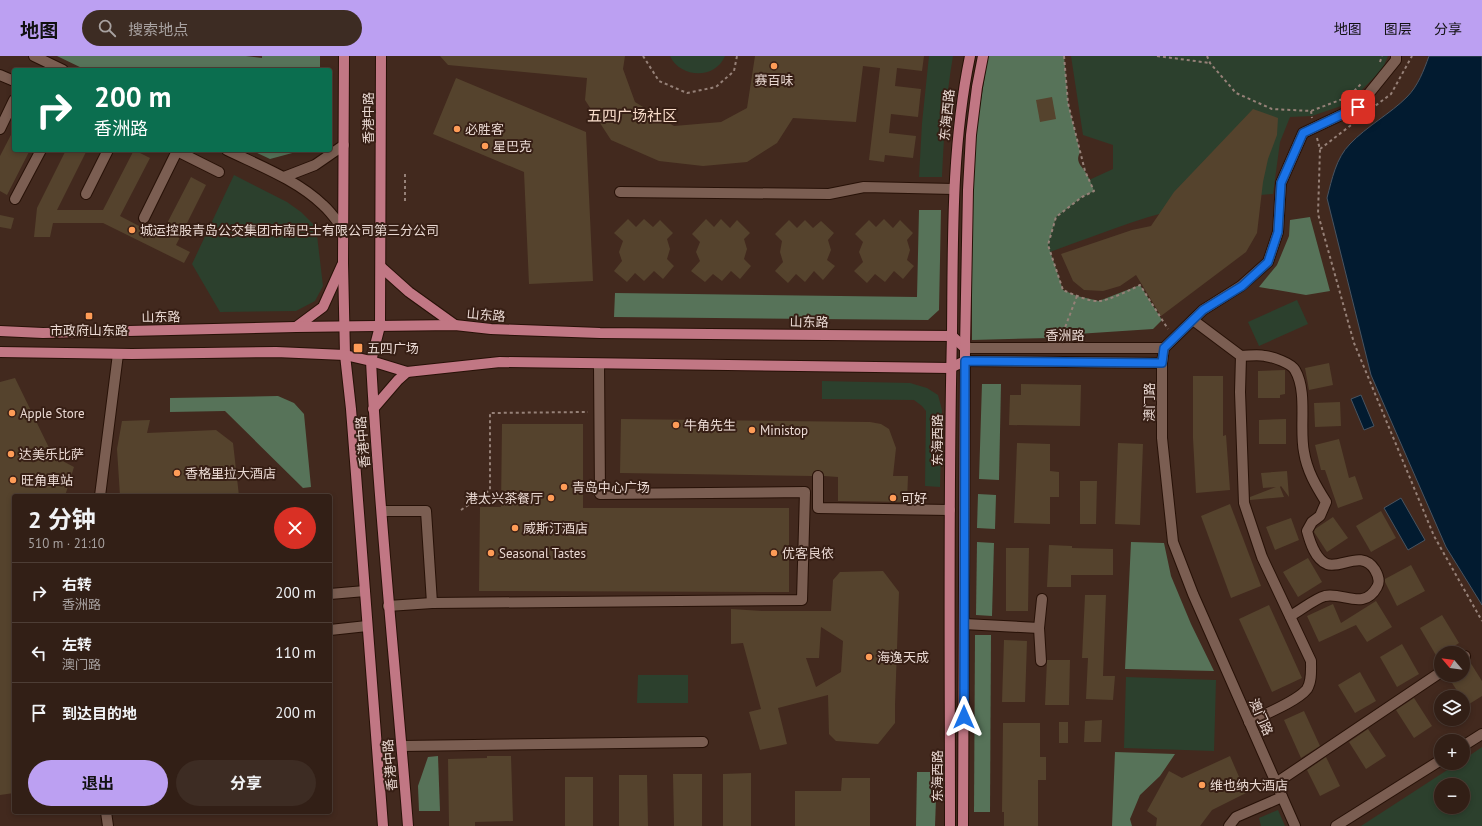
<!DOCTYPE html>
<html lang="zh">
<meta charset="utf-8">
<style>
:root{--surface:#321f16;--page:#3d2c23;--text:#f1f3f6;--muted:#a8a2a1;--line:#4d3d35;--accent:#bca0f2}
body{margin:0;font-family:"PT Sans","Noto Sans SC",sans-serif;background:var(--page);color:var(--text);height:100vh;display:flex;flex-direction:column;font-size:15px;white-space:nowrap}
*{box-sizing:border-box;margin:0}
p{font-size:13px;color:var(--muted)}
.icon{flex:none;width:22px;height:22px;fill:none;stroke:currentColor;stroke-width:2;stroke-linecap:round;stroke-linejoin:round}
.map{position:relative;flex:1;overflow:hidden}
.details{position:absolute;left:12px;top:438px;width:320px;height:320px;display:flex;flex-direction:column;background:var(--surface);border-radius:4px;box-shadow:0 2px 6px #0003,0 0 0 1px var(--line)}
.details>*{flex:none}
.guide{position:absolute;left:12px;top:12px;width:320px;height:84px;border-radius:4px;box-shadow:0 2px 6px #0003,0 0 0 1px var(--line);background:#0b6e4f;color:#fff;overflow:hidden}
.needle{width:26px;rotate:299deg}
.controls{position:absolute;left:1434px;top:590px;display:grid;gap:8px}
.controls a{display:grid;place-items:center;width:36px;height:36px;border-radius:50%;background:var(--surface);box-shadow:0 2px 6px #0003,0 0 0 1px var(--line);font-size:20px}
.pin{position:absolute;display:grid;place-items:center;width:34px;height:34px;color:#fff;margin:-17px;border-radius:8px;box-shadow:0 2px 6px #0006}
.me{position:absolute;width:44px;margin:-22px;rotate:0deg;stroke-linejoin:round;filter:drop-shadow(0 0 3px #0008)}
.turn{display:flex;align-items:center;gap:14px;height:84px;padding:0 16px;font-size:18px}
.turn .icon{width:52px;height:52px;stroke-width:2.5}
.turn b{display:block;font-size:28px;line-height:34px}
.round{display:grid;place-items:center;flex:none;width:42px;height:42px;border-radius:21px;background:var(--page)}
.head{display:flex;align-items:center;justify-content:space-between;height:68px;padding:0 16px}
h1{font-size:24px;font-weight:700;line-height:30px}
.button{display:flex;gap:8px;margin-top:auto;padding:8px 16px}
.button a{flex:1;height:46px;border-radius:24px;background:var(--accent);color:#111;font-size:16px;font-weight:700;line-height:46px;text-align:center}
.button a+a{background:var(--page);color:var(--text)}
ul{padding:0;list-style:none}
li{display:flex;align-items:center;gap:12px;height:60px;padding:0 16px;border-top:1px solid var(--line)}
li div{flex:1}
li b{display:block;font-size:15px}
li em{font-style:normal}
header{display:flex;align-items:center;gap:24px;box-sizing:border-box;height:56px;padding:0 20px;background:var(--accent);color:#111}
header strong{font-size:19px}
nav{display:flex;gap:22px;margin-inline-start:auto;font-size:14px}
.search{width:280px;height:36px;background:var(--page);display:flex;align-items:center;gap:10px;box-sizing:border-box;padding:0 14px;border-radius:22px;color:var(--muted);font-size:15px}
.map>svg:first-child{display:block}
</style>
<header>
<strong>地图</strong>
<div class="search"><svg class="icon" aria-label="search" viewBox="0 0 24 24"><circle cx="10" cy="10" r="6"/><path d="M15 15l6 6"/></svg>搜索地点</div>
<nav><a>地图</a><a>图层</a><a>分享</a></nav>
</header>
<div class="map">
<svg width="1482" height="770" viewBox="0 0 1482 770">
<rect width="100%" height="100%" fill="#42291e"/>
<g fill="#2c402d" fill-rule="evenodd">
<path d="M670,0H725C715,24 680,22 670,0Z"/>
<path d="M929,0H953C946,40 944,80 942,121H919L922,67Z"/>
<path d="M1071,0H1388L1382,14L1347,48L1312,60L1290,61L1280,86L1273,138C1226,141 1175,152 1130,167C1104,176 1077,186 1050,196L1048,189L1056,161L1082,141L1094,135L1089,124L1113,113V89L1083,79Z"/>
<polygon points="234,119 287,146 301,156 316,171 323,230 315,245 296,255 220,256 192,208"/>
<polygon points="1297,244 1308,268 1259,290 1248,266"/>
<polygon points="822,325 910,327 927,332 938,339 942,354 940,431 925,430 926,355 922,350 914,344 822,343"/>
<polygon points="638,619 688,619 688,647 637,647"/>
<polygon points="1126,621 1216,624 1214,695 1124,692"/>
<path d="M1482,691V770H1361L1458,707H1463V704ZM1441,729H1463V751H1441Z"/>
<polygon points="1278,754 1285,770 1261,770 1259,762"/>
</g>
<g fill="#577359">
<polygon points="57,0 246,0 262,2 262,0 320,0 320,14 86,14"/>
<path d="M988,0H1064L1068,47L1080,96C1075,106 1081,109 1086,117C1089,122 1092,129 1094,135L1082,141L1056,161L1048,189L1063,234L1077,240L1099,245L1140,229L1162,264L1153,273L1062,279L1050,282L972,284V132L977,69Z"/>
<polygon points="251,94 299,94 296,96 270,103"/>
<polygon points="919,154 941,154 939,254 928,264 614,261 615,237 917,241"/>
<polygon points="1310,161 1330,235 1306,239 1259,231 1277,209 1289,180 1290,164"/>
<polygon points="982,328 1001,328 999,424 979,423"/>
<polygon points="278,340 294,347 304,358 311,431 303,432 225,355 170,356 170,342"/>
<polygon points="978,438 996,439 995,473 977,472"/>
<polygon points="977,486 994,487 992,560 976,559"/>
<polygon points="1131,486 1164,487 1171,520 1191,568 1214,615 1125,613"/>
<polygon points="975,579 991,579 990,756 974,756"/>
<polygon points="1115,696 1175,698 1160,720 1140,739 1130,763 1132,770 1112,770"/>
<polygon points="438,700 440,755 419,755 418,730 428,701"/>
<polygon points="917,716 937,716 935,770 916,770"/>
</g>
<g fill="#021b30" stroke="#485461">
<path d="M1429,0H1482V549L1446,491L1371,319L1327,142C1332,123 1336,102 1350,88C1367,70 1390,58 1407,41C1418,30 1424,14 1429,0Z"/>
<polygon points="1361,339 1374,370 1364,374 1351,343"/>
<polygon points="1401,442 1425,484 1408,494 1384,452"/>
</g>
<g fill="#55432d" fill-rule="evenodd">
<polygon points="440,0 625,0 623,13 635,46 674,70 721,66 747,52 755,0 924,0 922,15 897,12 895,30 921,33 918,61 891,58 889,77 916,80 913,102 885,99 884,106 869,104 880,12 863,10 856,66 793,62 777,87 747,106 703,110 659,105 611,84 585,44 587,22 448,9"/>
<polygon points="456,22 586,76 593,225 529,228 524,116 433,78"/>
<polygon points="1052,41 1056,63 1040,66 1036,44"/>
<polygon points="1253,53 1278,62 1277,79 1268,103 1263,126 1257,177 1246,196 1161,260 1136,219 1120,230 1103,235 1084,234 1073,225 1061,198 1132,174 1151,170 1174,136"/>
<polygon points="14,73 14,94 30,94 7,139 0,135 0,100"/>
<polygon points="66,94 87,94 57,154 103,154 134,94 150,102 120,160 160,181 191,121 206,129 176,189 190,196 184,207 103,167 53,167 50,181 34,181 37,152"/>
<polygon points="0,159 14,162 11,173 0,171"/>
<polygon points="628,163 636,171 644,163 653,171 660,164 673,177 667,183 670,193 667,203 674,210 663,223 654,215 644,225 635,217 627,226 614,215 622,205 619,196 623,185 614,177"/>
<polygon points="706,163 714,171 721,163 730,172 737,164 750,177 744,183 747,193 744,203 751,210 740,223 731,215 722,225 713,218 705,226 691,215 700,205 696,196 700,186 692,178"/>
<polygon points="884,163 893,172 900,164 913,177 907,184 910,194 907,204 914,210 903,223 894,215 885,226 875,218 867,227 854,215 863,206 859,196 863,186 855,178 869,164 876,171"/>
<polygon points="789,164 797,172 805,164 813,172 821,165 834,177 828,184 831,194 827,204 835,210 823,224 814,215 805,226 796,218 788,227 775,215 783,206 780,196 782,185 775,178"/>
<polygon points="1329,307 1333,329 1309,334 1305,312"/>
<polygon points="1285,314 1285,338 1280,339 1280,342 1258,342 1258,315"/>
<polygon points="1193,320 1223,320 1223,380 1226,379 1230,434 1196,437 1193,382"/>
<polygon points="15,322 53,400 74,411 65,440 14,440 14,737 0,739 0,326"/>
<polygon points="1021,328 1081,329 1080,370 1009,369 1010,339 1021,339"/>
<polygon points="1340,346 1341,370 1315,371 1314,347"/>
<polygon points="621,363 870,366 881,368 889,373 896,392 893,420 908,420 907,446 838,445 838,421 824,420 823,416 818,414 814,415 812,420 620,417"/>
<polygon points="1286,363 1286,388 1259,388 1259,364"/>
<polygon points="150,364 147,377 216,374 233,387 239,440 120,440 117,393 122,365"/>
<polygon points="502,368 583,368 583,452 789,452 789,536 479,535 480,451 501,451"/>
<polygon points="1339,383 1349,422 1355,420 1363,443 1338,452 1325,414 1321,414 1315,389"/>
<polygon points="1017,387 1050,388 1050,415 1059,416 1059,441 1050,441 1050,468 1014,467"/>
<polygon points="1118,387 1143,388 1140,469 1115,468"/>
<polygon points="1287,415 1289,441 1281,430 1280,431 1284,441 1250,444 1250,441 1276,431 1263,432 1261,417"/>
<polygon points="1080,425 1097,425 1096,468 1080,468"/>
<polygon points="1230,448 1261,530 1231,542 1201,460"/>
<polygon points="1381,455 1396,482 1371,496 1356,470"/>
<polygon points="1333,461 1348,482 1327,496 1314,476 1315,473"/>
<polygon points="1291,462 1299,484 1275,494 1266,471"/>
<polygon points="1049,489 1072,490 1072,492 1113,493 1113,519 1071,519 1071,531 1047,531"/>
<polygon points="1006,492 1029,492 1028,555 1006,555"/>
<polygon points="1308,502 1322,526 1298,541 1283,516"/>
<polygon points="1411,509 1425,535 1397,550 1385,526 1385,523"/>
<path d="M883,515L899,536L895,649V667L878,688L836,685L829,678L828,639L778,652L787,688L760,694L749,656L761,653L743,587L731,588V553L762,555H831L833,524L840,516ZM821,571L843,585L841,616L816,631L806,602H819Z"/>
<polygon points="1085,539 1106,539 1103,620 1115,620 1113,644 1086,643 1088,602 1082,602"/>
<polygon points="1376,545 1392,571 1367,586 1356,569 1319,586 1307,560 1333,548 1341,567"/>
<polygon points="1269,549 1302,622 1272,636 1239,563"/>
<polygon points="1442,559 1459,587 1437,601 1420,572"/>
<polygon points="1004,584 1027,585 1025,646 1002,646"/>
<polygon points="1402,588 1419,618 1397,631 1380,601"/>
<polygon points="1047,604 1070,604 1069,649 1045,649"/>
<polygon points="1470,606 1482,625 1482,640 1466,650 1463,644 1463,641 1461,641 1447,619 1463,619 1463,610"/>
<polygon points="1360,616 1376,645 1355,657 1338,629"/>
<polygon points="1414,642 1432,670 1414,682 1396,654"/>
<polygon points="1304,655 1320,690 1301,702 1284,664"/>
<polygon points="1102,664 1101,686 1084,686 1085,665"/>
<rect x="1059" y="666" width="9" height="21"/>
<polygon points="1003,667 1040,667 1040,701 1046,701 1046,724 1038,724 1038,770 1004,770 1004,756 1002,756"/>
<polygon points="1368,673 1386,700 1366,713 1349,686"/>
<polygon points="487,700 511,700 513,765 475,766 475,770 449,770 448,703 487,702"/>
<polygon points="1230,700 1246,737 1212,754 1200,770 1156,770 1157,762 1147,755 1169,715 1182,722"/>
<polygon points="1326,701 1340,730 1320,740 1307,714"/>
<polygon points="751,717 751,770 723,770 723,718"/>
<polygon points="673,718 702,718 702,770 674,770"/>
<polygon points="619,719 647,719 648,770 619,770"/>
<rect x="565" y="721" width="28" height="49"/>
<polygon points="842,722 870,722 870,770 795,770 795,735 841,735"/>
</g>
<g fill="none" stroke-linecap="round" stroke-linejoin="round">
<defs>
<g id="minor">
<polyline points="34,0 63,14"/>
<polyline points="0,19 14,25"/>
<polyline points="0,73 14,44"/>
<polyline points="175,94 219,116"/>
<path d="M227,94C260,110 297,124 323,149C331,156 337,165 343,173"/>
<polyline points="284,121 315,109 344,89"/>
<polyline points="620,136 829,138 864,131 954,133"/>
<polyline points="86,138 108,94"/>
<polyline points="15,143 41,94"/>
<polyline points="144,162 177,95"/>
<path d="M1193,264L1241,300L1240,336L1244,447L1262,501L1311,605C1311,614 1312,625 1307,633C1298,645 1263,659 1249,666"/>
<polyline points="965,292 1164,292"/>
<path d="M1241,300C1249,300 1257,298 1265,300C1273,301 1291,307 1295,314C1308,336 1299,372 1304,396C1307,415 1316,430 1326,446L1320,460L1312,466L1307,475C1310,486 1315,503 1327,508C1341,513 1362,493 1375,514C1378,519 1380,526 1377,531C1364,555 1343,536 1325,540C1314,543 1300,555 1290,560"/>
<polyline points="965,305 1162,307"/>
<polyline points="818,420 818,452 950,454"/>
<polyline points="100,440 118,298"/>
<polyline points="382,455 426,455 432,547"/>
<polyline points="330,538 365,535"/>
<polyline points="388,550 432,547 802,544 805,436 600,438 599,308"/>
<polyline points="964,568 1039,572"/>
<polyline points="330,574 367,570"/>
<polyline points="1463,601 1465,600"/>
<polyline points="1041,605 1039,572 1042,543"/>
<polyline points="402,690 703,686"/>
<polyline points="1463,690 1482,678"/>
<polyline points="1276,727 1441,616"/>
<polyline points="106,756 108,770"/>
<polyline points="1229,770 1236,761 1282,741"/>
<polyline points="1295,770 1193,538 1173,486 1162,382 1162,307 1164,292 1203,254 1241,230 1268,206 1278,176 1281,127 1303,77 1358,51 1396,4 1396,0"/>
<polyline points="1336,770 1441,704"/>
</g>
<g id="major">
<polyline points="344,0 343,207 345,299 351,353 383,770"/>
<path d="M381,0L380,270L371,305C379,460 396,615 408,770"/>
<polyline points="381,211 409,236 455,269"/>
<polyline points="296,271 323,251 342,209"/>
<polyline points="0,275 43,277 296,271 455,269 491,273 600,277 952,280 965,292"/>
<polyline points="0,296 132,298 276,296 345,299 371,305 407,316 500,306 950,312 965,305"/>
<polyline points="373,353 398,324 407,316"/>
<path d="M950,770C950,606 948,442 952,278C953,185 951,92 970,0"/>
<polyline points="963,770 965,292 968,134 971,79 977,31 983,0"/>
</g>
</defs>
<use href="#minor" stroke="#271107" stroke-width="12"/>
<use href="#major" stroke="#271107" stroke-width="12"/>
<g stroke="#968178" stroke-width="2" stroke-dasharray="3 3" stroke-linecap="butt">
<polyline points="643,0 659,25 687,37 716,31 734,15 737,0"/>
<path d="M1064,0L1068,47L1085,115L1094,135L1082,141L1056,161L1048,189L1063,234C1072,238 1090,246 1099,245C1108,245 1132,233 1140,229L1168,273"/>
<polyline points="1157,0 1210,7"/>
<polyline points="1207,0 1210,7 1236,37 1272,53 1311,55 1348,41 1362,27"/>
<polyline points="1380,6 1382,0"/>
<polyline points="1371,53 1391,38 1412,0"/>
<polyline points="1311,55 1312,62"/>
<polyline points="1317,82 1320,93 1318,158 1354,287 1434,480 1482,565"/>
<polyline points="1320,93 1355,66"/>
<polyline points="405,118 405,145"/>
<polyline points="1061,282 1077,240"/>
<polyline points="461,454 490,434 490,357 588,356"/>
</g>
<use href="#minor" stroke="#7b5e52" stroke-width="10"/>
<use href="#major" stroke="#c17784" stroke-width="10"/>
</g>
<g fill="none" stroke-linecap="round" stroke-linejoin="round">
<defs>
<polyline id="route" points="964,661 965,305 1162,307 1164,292 1203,254 1242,230 1268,206 1278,176 1281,127 1303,77 1358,51"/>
</defs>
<use href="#route" stroke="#114b97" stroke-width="10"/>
<use href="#route" stroke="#1a73e8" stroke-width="7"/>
</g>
<g fill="#fe9c57" stroke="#371f15" stroke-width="1.5">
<circle cx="774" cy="10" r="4"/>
<circle cx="457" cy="73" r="4"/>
<circle cx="485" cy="90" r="4"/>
<circle cx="132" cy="174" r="4"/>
<rect x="85" y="256" width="8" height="8" rx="2"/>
<rect x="353" y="287" width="10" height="10" rx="2"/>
<circle cx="12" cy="357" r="4"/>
<circle cx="676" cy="369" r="4"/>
<circle cx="752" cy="374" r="4"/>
<circle cx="11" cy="398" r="4"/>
<circle cx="177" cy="417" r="4"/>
<circle cx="13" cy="424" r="4"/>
<circle cx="564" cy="431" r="4"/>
<circle cx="551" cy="442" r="4"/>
<circle cx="893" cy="442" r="4"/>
<circle cx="515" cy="472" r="4"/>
<circle cx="491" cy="497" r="4"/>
<circle cx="774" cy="497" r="4"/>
<circle cx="869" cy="601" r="4"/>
<circle cx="1202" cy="729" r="4"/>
</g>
<g text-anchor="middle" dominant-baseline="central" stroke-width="4" stroke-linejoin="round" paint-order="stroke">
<g font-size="13" fill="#ead9d3" stroke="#371f15" text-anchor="start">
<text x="774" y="24" text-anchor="middle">赛百味</text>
<text x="465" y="73">必胜客</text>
<text x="493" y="90">星巴克</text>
<text x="140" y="174">城运控股青岛公交集团市南巴士有限公司第三分公司</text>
<text x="89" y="274" text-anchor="middle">市政府山东路</text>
<text x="367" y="292">五四广场</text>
<text x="20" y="357">Apple Store</text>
<text x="684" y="369">牛角先生</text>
<text x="760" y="374">Ministop</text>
<text x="19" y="398">达美乐比萨</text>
<text x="185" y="417">香格里拉大酒店</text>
<text x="21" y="424">旺角車站</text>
<text x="572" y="431">青岛中心广场</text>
<text x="543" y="442" text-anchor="end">港太兴茶餐厅</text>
<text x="901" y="442">可好</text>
<text x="523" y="472">威斯汀酒店</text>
<text x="499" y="497">Seasonal Tastes</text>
<text x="782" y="497">优客良依</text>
<text x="877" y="601">海逸天成</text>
<text x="1210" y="729">维也纳大酒店</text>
</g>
<g font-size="13" fill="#ead9d3" stroke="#371f15">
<text transform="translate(947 59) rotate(-84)">东海西路</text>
<text transform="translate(368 62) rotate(-90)">香港中路</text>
<text transform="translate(486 259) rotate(5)">山东路</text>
<text transform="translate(161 261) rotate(-1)">山东路</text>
<text transform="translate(809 266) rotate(1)">山东路</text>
<text x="1065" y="279">香洲路</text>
<text transform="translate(1149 346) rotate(-90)">澳门路</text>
<text transform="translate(937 384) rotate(-90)">东海西路</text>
<text transform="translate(363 386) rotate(-95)">香港中路</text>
<text transform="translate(1261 661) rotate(66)">澳门路</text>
<text transform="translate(390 709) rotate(-95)">香港中路</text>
<text transform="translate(937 720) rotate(-90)">东海西路</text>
</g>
<g font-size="15" fill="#f7dbc9" stroke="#371f15">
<text x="632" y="59">五四广场社区</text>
</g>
</g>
</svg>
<div class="controls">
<a><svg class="needle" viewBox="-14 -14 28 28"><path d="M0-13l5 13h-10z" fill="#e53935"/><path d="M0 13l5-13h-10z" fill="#a8a2a1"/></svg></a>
<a><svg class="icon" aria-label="layers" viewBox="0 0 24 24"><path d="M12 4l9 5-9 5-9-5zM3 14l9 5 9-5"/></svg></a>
<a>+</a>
<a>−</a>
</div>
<div class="pin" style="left:1358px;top:51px;background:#d93025"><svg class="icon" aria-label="arrive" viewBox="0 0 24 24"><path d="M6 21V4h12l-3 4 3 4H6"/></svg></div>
<svg class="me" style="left:964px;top:661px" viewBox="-20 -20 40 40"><path d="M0-17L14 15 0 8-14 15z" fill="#1a73e8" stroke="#fff" stroke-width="4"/></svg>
<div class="guide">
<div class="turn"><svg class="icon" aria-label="right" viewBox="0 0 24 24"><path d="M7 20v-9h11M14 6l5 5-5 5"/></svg><div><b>200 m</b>香洲路</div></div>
</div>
<section class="details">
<div class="head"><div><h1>2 分钟</h1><p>510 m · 21:10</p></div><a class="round" style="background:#d93025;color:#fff"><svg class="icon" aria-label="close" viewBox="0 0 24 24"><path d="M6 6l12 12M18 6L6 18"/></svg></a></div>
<ul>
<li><svg class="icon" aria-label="right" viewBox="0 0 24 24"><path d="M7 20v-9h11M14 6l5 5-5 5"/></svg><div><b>右转</b><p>香洲路</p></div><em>200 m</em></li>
<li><svg class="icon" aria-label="left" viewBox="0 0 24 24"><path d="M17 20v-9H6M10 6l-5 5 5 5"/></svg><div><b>左转</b><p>澳门路</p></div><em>110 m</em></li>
<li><svg class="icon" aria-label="arrive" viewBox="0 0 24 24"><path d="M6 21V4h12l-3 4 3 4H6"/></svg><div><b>到达目的地</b></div><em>200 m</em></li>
</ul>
<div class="button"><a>退出</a><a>分享</a></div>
</section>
</div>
